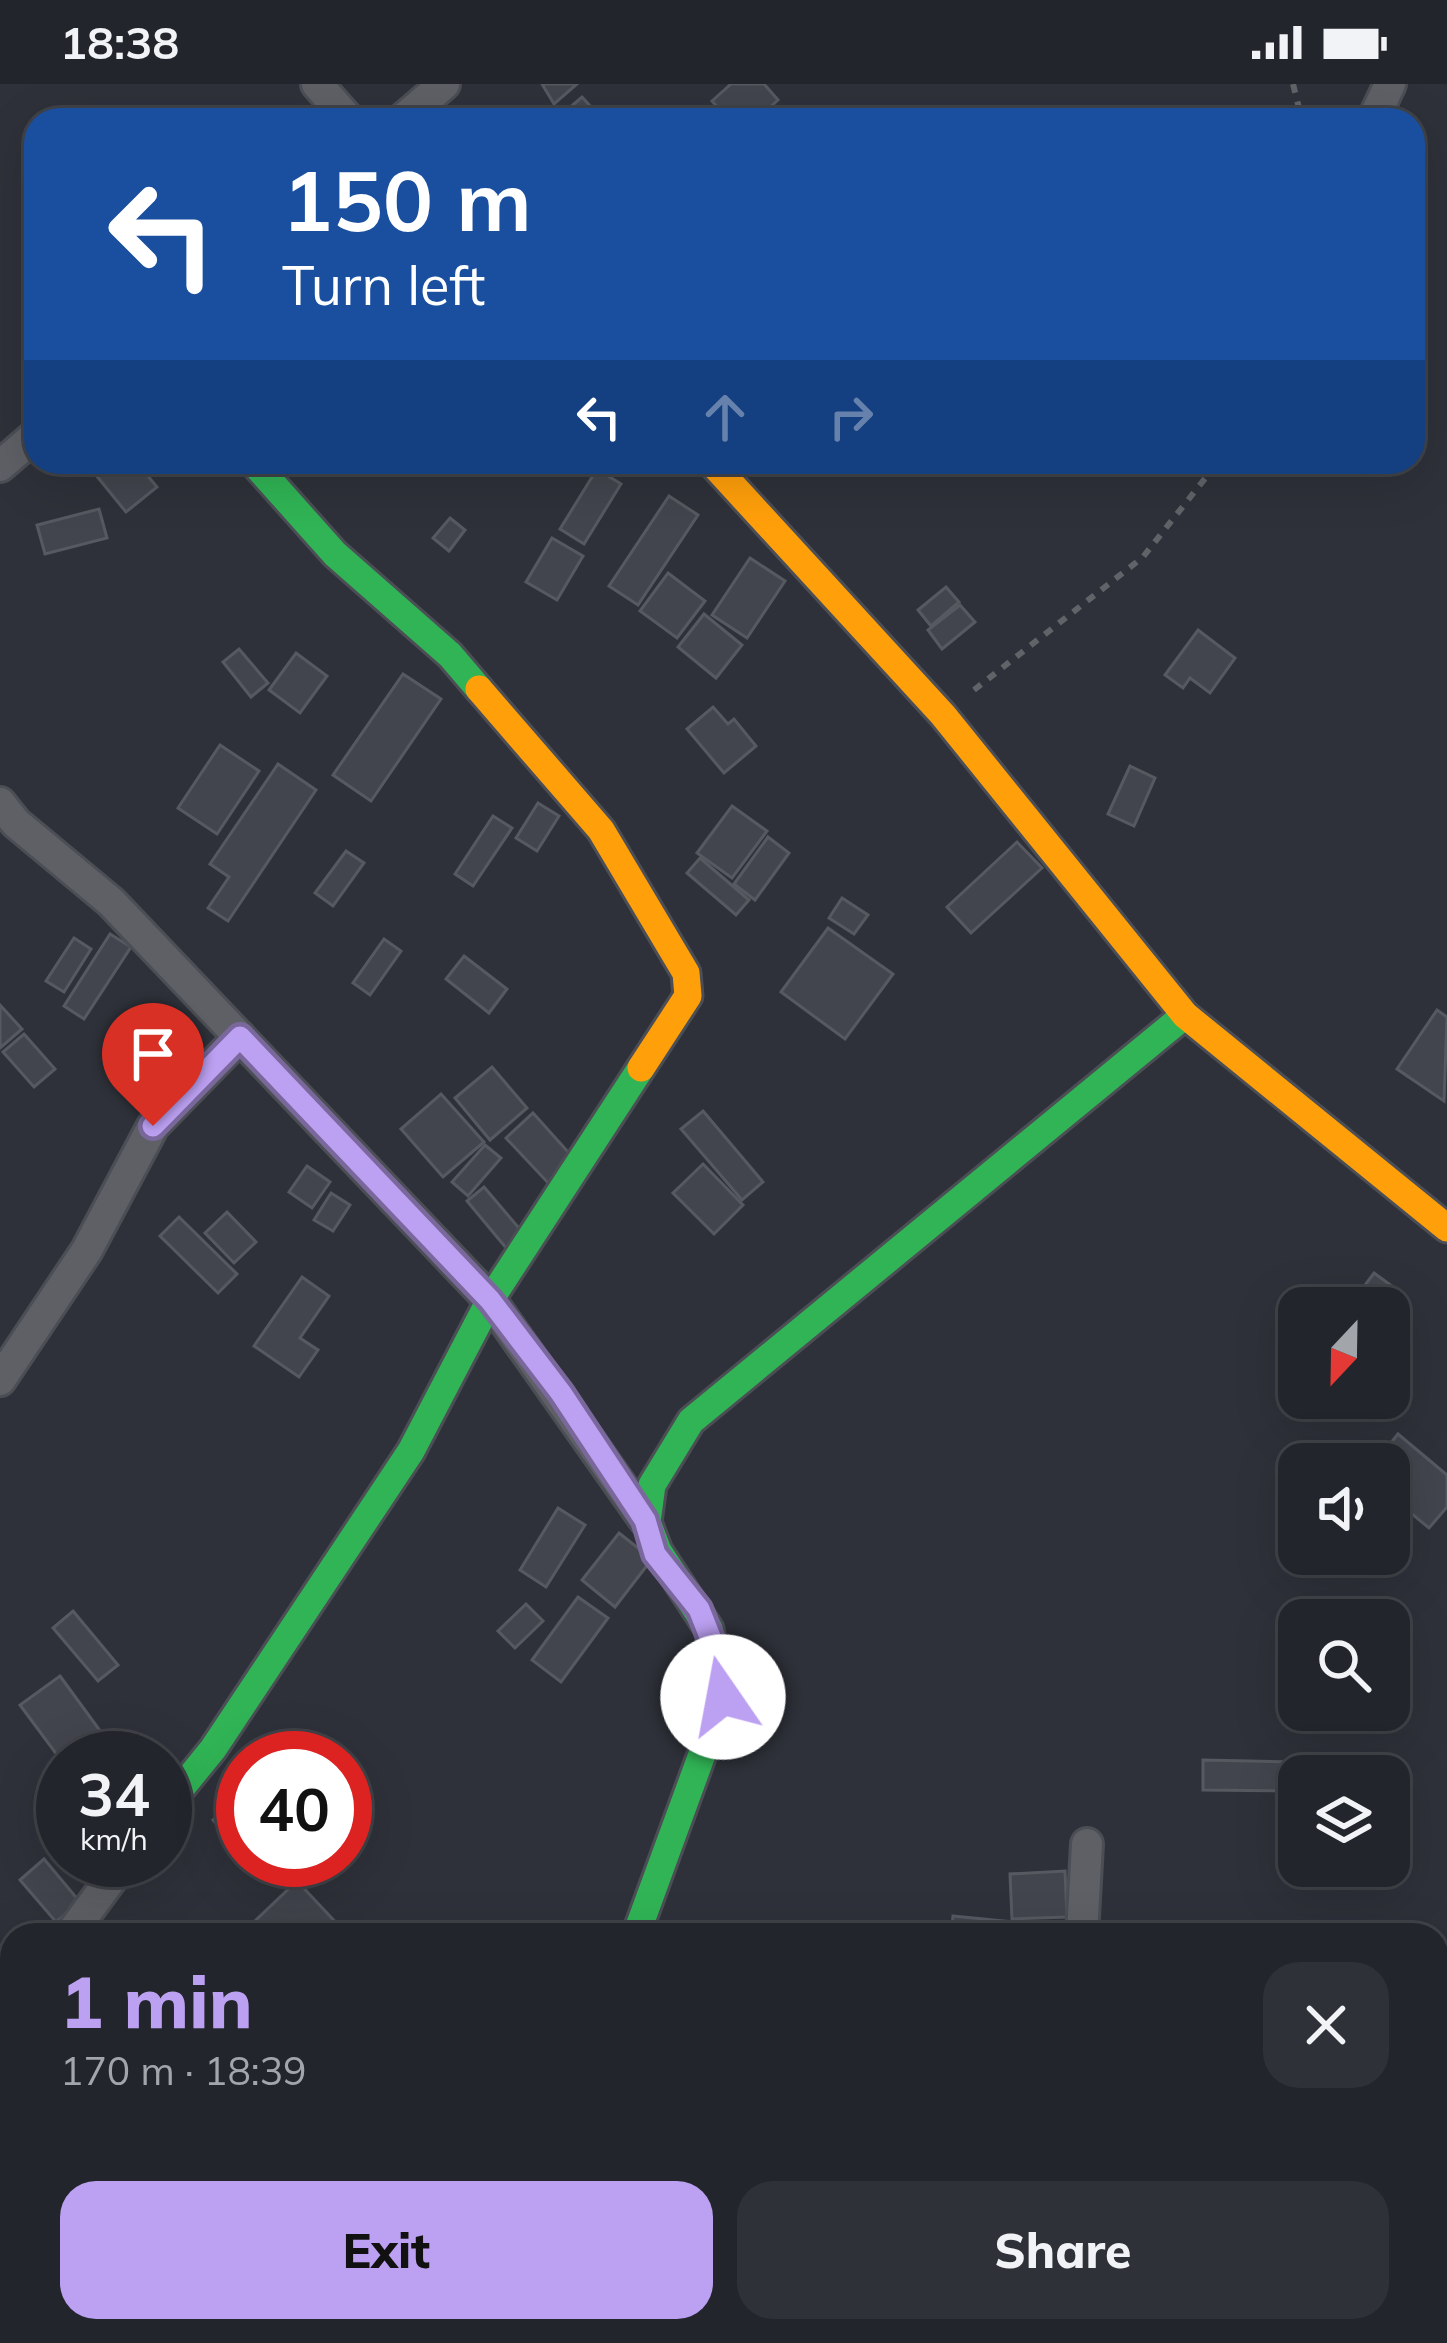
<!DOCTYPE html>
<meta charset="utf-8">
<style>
:root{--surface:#22252b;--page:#2e3137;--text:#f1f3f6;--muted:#a2a5a9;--line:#3f4247;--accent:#bca0f2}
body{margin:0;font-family:Mulish,sans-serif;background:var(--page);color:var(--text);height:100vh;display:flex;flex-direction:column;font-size:45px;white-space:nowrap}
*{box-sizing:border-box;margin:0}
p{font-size:39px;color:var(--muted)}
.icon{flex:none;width:66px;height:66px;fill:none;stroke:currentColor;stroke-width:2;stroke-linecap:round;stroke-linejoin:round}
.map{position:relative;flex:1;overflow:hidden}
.panel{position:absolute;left:0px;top:1839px;width:1449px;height:420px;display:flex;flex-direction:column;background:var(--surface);border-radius:36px 36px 0 0;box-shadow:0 12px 48px #0002,0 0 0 3px var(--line)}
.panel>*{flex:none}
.top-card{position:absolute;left:24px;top:24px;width:1401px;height:366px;border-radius:36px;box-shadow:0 12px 48px #0002,0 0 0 3px var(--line);background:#1a4fa0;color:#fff;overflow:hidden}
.needle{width:78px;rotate:202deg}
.buttons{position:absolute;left:1278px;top:1203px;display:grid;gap:24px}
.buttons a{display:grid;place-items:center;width:132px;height:132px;border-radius:24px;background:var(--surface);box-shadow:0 12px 48px #0002,0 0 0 3px var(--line);font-size:60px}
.speed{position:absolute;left:36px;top:1647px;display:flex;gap:24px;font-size:60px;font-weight:700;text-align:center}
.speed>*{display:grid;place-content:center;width:156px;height:156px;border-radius:50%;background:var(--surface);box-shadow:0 12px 48px #0002,0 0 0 3px var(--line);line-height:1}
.speed small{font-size:30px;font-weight:400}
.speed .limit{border:18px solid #d22;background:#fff;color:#111}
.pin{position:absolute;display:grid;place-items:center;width:102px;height:102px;color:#fff;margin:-123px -51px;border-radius:50% 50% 50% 0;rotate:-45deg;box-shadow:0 0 12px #0007}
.pin .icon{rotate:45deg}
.me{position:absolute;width:132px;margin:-66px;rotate:348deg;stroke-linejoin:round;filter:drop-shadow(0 0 9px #0008)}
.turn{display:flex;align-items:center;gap:42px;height:252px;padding:0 60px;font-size:54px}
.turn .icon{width:156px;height:156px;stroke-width:2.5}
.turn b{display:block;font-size:84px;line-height:102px}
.lanes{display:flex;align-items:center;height:114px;padding:0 60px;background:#0003;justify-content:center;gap:60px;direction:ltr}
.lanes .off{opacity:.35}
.round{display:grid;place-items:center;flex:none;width:126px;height:126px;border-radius:36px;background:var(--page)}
.summary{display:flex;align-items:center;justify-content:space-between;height:204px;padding:0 60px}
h1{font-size:72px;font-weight:800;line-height:90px;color:var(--accent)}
.primary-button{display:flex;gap:24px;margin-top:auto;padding:24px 60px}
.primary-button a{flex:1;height:138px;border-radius:36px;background:var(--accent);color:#111;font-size:48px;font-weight:800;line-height:138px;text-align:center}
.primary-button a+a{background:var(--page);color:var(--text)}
.status{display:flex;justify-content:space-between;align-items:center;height:84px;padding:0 60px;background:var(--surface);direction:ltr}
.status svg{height:33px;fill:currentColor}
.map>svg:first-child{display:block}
</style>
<div class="status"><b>18:38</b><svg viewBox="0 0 49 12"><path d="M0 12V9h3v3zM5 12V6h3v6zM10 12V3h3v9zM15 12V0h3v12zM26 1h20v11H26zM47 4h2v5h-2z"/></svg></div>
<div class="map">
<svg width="1447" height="2259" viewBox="0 0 1447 2259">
<rect width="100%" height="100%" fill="#2e3139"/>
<g fill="#42454d" stroke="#565960" stroke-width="3">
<polygon points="542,0 577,0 554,20"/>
<polygon points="731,0 764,0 778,16 756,36 729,36 712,17"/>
<polygon points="582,13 603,36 555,36"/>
<polygon points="110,378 152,378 157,383 147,391 157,403 126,428 95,390"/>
<polygon points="597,385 621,400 584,460 560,445"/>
<polygon points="669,412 698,431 638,521 609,502"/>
<polygon points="99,425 107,454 45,470 37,441"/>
<polygon points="450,434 465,446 449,467 433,454"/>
<polygon points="552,454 583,472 557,516 526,498"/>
<polygon points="750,474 785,497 747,554 712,531"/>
<polygon points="668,489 705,517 677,554 640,527"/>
<polygon points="946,503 959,518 931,542 918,526"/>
<polygon points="960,521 975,538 942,565 928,546"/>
<polygon points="704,530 742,561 716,594 678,563"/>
<polygon points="1198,546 1235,574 1210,609 1190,594 1183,604 1165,591"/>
<polygon points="239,565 268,599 251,613 223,578"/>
<polygon points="296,569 327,592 300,629 269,606"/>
<polygon points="403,590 441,615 371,717 333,691"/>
<polygon points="713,623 728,640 734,635 756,662 724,689 687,645"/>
<polygon points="220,661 259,687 217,750 178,724"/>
<polygon points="278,680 316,706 228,837 208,824 229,793 210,780"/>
<polygon points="1130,682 1155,694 1134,742 1108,730"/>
<polygon points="538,719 559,732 537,767 516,754"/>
<polygon points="732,722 767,747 732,794 697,769"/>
<polygon points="493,732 512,744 473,802 455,790"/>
<polygon points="768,753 789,769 755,816 734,800"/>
<polygon points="1017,758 1042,784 971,849 947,823"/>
<polygon points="346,767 364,779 333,822 315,809"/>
<polygon points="700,774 749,816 736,831 687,789"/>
<polygon points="842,814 868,831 854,850 829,834"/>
<polygon points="828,844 893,890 845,955 781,908"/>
<polygon points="110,850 131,863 84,935 64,922"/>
<polygon points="74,854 91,865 64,908 46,897"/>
<polygon points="384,855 401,867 370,911 353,899"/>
<polygon points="464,872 507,905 489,929 446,895"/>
<polygon points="0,921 22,945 0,964"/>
<polygon points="1437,926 1447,933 1444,1017 1397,985"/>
<polygon points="24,950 55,985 34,1003 3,968"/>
<polygon points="492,983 527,1024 490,1056 455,1014"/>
<polygon points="441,1010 484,1058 443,1093 401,1045"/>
<polygon points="703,1027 763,1098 742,1116 681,1045"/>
<polygon points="533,1029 577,1078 551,1102 506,1054"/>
<polygon points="485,1061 501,1074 468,1112 452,1098"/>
<polygon points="703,1080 743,1121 714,1150 673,1109"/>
<polygon points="307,1082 330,1098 312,1124 289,1108"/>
<polygon points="484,1103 524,1150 507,1165 467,1117"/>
<polygon points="331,1109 350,1121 333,1147 314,1136"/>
<polygon points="227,1128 256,1158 234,1179 205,1149"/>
<polygon points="179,1133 237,1190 218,1209 160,1152"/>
<polygon points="1374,1189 1403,1210 1389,1229 1389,1224 1363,1224 1353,1217"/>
<polygon points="302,1193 329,1212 300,1254 318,1266 299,1293 254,1262"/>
<polygon points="1398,1350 1447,1391 1447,1423 1429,1444 1389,1411 1389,1380 1374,1380"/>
<polygon points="558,1424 585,1441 546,1503 520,1486"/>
<polygon points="619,1449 652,1475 615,1523 582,1496"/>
<polygon points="578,1513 608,1534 561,1598 532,1576"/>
<polygon points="526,1520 543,1537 515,1564 498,1547"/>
<polygon points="73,1527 118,1581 98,1597 53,1544"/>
<polygon points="60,1592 120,1674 63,1674 63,1679 20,1621"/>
<polygon points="1203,1676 1294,1678 1294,1707 1203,1706"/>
<polygon points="235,1717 243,1726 243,1771 213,1736"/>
<polygon points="44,1775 80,1818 56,1838 20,1796"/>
<polygon points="248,1776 286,1776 289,1780 267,1798"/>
<polygon points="1065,1787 1067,1833 1012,1835 1010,1790"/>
<polygon points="297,1797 342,1845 336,1851 271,1851 256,1836"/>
<polygon points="953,1832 1015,1838 1014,1851 951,1851"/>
<polygon points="1024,1841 1071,1844 1071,1851 1023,1851"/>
<rect x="1437" y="1990" width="10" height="83"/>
<rect x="1437" y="2133" width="10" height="42"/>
</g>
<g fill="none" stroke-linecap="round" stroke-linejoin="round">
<defs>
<g id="street">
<polyline points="317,0 349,36"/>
<polyline points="402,36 444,0"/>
<polyline points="1373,36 1390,0"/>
<polyline points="0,382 36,351"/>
<polyline points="0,719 16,739 111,818 490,1216 645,1436"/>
<polyline points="0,1296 87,1166 153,1042 240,953"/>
<polyline points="70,1851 125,1776"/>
<polyline points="1082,1851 1087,1760"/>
<polyline points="0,1942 12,1927"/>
<polyline points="0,2204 12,2206"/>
<polyline points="624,2247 805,2259"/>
<polyline points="1059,2259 1060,2247"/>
</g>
<g id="fast">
<polyline points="253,378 335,470 450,571 479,605"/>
<polyline points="165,1724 213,1665 411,1367 490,1216 641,984"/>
<polyline points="636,1851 723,1613 709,1545 658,1467 647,1438 652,1401 691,1337 1185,931"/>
</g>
<g id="slow">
<polyline points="711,378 943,631 1185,931 1447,1144"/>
<polyline points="479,605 601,746 686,889 688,912 641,984"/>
</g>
</defs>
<use href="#street" stroke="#4b4e55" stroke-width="36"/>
<use href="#fast" stroke="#4b4e55" stroke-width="33"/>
<use href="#slow" stroke="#4b4e55" stroke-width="33"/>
<g stroke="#606368" stroke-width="6" stroke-dasharray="9 9" stroke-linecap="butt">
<polyline points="1293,0 1302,36"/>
<polyline points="974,606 1143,473 1218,378"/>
</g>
<use href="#street" stroke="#5e6066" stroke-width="30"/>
<use href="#fast" stroke="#30b455" stroke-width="27"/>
<use href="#slow" stroke="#ff9f0a" stroke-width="27"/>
</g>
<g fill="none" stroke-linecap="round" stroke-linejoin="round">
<defs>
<polyline id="route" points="153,1042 240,953 490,1216 561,1309 645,1436 655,1470 699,1525 720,1578 723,1613"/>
</defs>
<use href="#route" stroke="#7a689d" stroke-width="30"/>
<use href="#route" stroke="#bca0f2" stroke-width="21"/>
</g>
</svg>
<div class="buttons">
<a><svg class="needle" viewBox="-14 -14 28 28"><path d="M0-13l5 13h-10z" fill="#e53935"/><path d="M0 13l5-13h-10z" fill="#a2a5a9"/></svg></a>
<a><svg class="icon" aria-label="sound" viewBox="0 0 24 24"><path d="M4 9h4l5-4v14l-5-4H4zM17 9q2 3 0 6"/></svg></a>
<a><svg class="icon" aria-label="search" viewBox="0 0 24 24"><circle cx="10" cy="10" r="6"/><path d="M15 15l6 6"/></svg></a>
<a><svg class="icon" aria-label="layers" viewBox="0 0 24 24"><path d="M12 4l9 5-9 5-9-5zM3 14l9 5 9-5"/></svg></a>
</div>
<div class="speed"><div>34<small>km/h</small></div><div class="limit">40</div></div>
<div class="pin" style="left:153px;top:1042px;background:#d93025"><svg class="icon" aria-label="arrive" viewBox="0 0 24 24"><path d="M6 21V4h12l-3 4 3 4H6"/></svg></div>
<svg class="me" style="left:723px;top:1613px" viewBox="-20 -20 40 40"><circle r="19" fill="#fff"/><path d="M0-13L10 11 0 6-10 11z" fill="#bca0f2"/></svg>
<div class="top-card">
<div class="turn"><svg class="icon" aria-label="left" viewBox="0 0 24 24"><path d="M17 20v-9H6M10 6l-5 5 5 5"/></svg><div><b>150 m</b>Turn left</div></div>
<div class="lanes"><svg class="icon" aria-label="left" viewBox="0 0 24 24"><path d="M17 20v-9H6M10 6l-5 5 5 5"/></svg><svg class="icon off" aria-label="ahead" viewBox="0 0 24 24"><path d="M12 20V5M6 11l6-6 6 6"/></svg><svg class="icon off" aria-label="right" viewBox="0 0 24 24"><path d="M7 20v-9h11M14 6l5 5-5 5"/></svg></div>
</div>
<section class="panel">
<div class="summary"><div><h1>1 min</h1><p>170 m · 18:39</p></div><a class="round"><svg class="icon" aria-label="close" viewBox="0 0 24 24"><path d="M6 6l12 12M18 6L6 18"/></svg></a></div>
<div class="primary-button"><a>Exit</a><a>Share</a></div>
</section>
</div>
